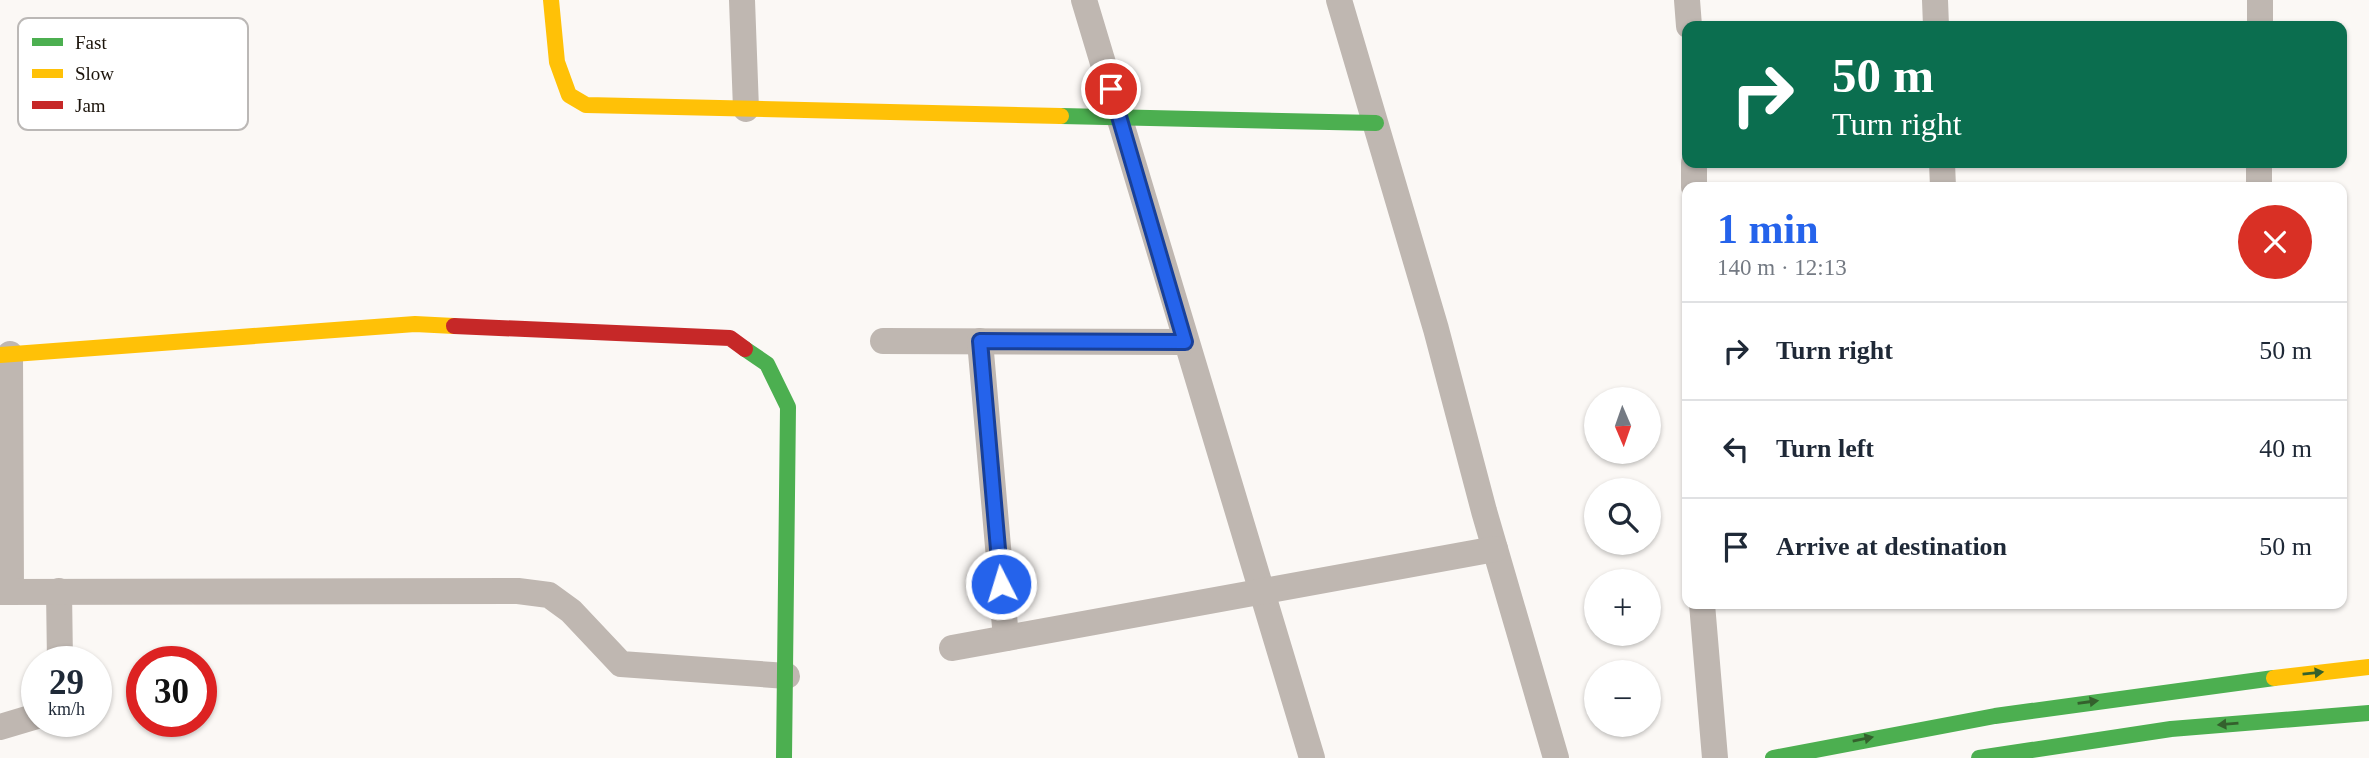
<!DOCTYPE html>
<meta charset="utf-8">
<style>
:root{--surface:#fff;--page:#f2f2f3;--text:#1f2937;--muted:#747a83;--line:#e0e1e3;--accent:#2563eb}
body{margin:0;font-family:Georgia,serif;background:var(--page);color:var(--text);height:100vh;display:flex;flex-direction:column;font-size:26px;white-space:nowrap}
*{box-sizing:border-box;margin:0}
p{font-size:23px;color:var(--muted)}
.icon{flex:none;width:38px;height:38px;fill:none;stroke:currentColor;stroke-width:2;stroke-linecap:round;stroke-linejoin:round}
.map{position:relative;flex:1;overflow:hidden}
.sheet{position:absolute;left:1682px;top:182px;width:665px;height:427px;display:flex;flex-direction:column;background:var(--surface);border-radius:14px;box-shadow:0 2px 5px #0004}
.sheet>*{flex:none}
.top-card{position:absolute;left:1682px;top:21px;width:665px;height:147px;border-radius:14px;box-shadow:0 2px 5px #0004;background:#0b6e4f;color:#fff;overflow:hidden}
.needle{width:46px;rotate:178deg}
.buttons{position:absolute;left:1584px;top:387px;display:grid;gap:14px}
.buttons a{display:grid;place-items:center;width:77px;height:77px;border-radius:50%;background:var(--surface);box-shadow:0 2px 5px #0004;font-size:35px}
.speed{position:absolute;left:21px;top:646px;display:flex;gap:14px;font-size:35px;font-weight:700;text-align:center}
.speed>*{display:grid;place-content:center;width:91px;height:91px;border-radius:50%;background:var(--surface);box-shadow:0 2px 5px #0004;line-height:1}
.speed small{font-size:18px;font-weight:400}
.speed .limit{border:10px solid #d22;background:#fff;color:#111}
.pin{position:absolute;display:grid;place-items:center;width:60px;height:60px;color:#fff;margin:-30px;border:4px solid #fff;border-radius:50%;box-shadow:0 2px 7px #0007}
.me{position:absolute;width:77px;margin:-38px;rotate:355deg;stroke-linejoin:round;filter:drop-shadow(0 0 5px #0008)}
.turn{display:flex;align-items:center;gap:24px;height:147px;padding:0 35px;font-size:32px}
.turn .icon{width:91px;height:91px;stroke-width:2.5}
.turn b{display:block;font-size:49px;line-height:60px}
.round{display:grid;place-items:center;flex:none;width:74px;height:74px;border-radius:37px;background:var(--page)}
.summary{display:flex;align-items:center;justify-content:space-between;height:119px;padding:0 35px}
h1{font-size:42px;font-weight:700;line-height:52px;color:var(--accent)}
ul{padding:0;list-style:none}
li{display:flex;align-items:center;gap:21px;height:98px;padding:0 35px;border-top:2px solid var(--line)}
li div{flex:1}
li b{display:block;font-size:26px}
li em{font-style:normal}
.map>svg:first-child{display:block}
</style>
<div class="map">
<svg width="2369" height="758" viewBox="0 0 2369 758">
<rect width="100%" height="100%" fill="#fbf8f5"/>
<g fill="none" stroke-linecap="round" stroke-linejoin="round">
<g stroke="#bfb7b1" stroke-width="26">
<polyline points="742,0 746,109"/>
<polyline points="1084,0 1312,758"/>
<polyline points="1339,0 1436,329 1484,511 1556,758"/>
<polyline points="1687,0 1689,26"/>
<polyline points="1935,0 1936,26"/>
<polyline points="2260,26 2260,0"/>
<polyline points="1694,163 1694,187"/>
<polyline points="1942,163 1943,187"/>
<polyline points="2259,187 2259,163"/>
<polyline points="883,341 1185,342"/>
<polyline points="980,341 1006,638"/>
<polyline points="10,354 11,592"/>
<polyline points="59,591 60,662"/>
<polyline points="0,592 518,591 549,595 571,611 621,664 787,676"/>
<polyline points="1702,604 1715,758"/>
<polyline points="952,648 1495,549"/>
<polyline points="0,727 37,716"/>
</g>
<g stroke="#4caf50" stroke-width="16">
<polyline points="1061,116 1376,123"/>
<polyline points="745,349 767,364 788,407 784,758"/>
<polyline points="1773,758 1995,716 2274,678"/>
<polyline points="1979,758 2171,729 2369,713"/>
</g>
<g stroke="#ffc107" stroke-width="16">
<polyline points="551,0 557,62 569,95 586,105 1061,116"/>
<polyline points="0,355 415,324 454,326"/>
<polyline points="2274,678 2369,667"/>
</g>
<polyline stroke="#c62828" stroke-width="16" points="454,326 730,338 745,349"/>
</g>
<defs><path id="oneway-solid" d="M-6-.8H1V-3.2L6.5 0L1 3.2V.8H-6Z" transform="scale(1.75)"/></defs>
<g fill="#34612d">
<use href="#oneway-solid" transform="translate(2313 673) rotate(-6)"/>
<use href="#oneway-solid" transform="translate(2088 702) rotate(-8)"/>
<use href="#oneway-solid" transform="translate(2228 724) rotate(175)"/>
<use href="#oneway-solid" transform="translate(1863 739) rotate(-11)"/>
</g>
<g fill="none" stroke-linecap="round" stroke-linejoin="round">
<defs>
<polyline id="route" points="1001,584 980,341 1185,342 1111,89"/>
</defs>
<use href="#route" stroke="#184099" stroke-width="18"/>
<use href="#route" stroke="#2563eb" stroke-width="12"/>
</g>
<rect x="18" y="18" width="230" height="112" rx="10" fill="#fff" stroke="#bbb8b6" stroke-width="2"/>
<rect x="32" y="38" width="31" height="8" fill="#4caf50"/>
<rect x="32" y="69" width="31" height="9" fill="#ffc107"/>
<rect x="32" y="101" width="31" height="8" fill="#c62828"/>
<g font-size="19" fill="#1b130a">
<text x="75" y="49">Fast</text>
<text x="75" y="80">Slow</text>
<text x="75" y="112">Jam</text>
</g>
</svg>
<div class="buttons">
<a><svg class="needle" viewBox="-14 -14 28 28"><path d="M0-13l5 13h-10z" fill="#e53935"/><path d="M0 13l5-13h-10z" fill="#747a83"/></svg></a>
<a><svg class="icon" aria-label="search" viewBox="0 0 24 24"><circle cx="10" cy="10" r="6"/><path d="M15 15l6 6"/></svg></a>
<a>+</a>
<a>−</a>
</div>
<div class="speed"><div>29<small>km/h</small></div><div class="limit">30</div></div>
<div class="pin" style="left:1111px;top:89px;background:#d93025"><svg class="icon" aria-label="arrive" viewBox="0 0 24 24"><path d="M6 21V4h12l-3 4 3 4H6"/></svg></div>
<svg class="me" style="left:1001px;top:584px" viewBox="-20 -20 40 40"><circle r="17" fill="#2563eb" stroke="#fff" stroke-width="3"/><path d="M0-11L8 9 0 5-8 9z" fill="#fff"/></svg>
<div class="top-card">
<div class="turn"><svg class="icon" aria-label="right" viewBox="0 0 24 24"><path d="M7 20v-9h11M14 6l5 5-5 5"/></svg><div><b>50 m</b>Turn right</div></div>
</div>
<section class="sheet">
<div class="summary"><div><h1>1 min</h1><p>140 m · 12:13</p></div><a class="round" style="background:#d93025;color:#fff"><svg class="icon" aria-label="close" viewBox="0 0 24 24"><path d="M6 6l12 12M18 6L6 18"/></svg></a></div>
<ul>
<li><svg class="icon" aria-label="right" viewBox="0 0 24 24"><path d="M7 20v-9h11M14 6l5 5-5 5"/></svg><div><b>Turn right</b></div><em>50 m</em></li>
<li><svg class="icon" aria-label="left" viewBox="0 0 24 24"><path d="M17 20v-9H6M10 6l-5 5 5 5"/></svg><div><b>Turn left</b></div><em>40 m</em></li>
<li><svg class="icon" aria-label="arrive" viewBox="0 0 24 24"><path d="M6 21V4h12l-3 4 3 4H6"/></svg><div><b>Arrive at destination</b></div><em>50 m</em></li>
</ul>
</section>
</div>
